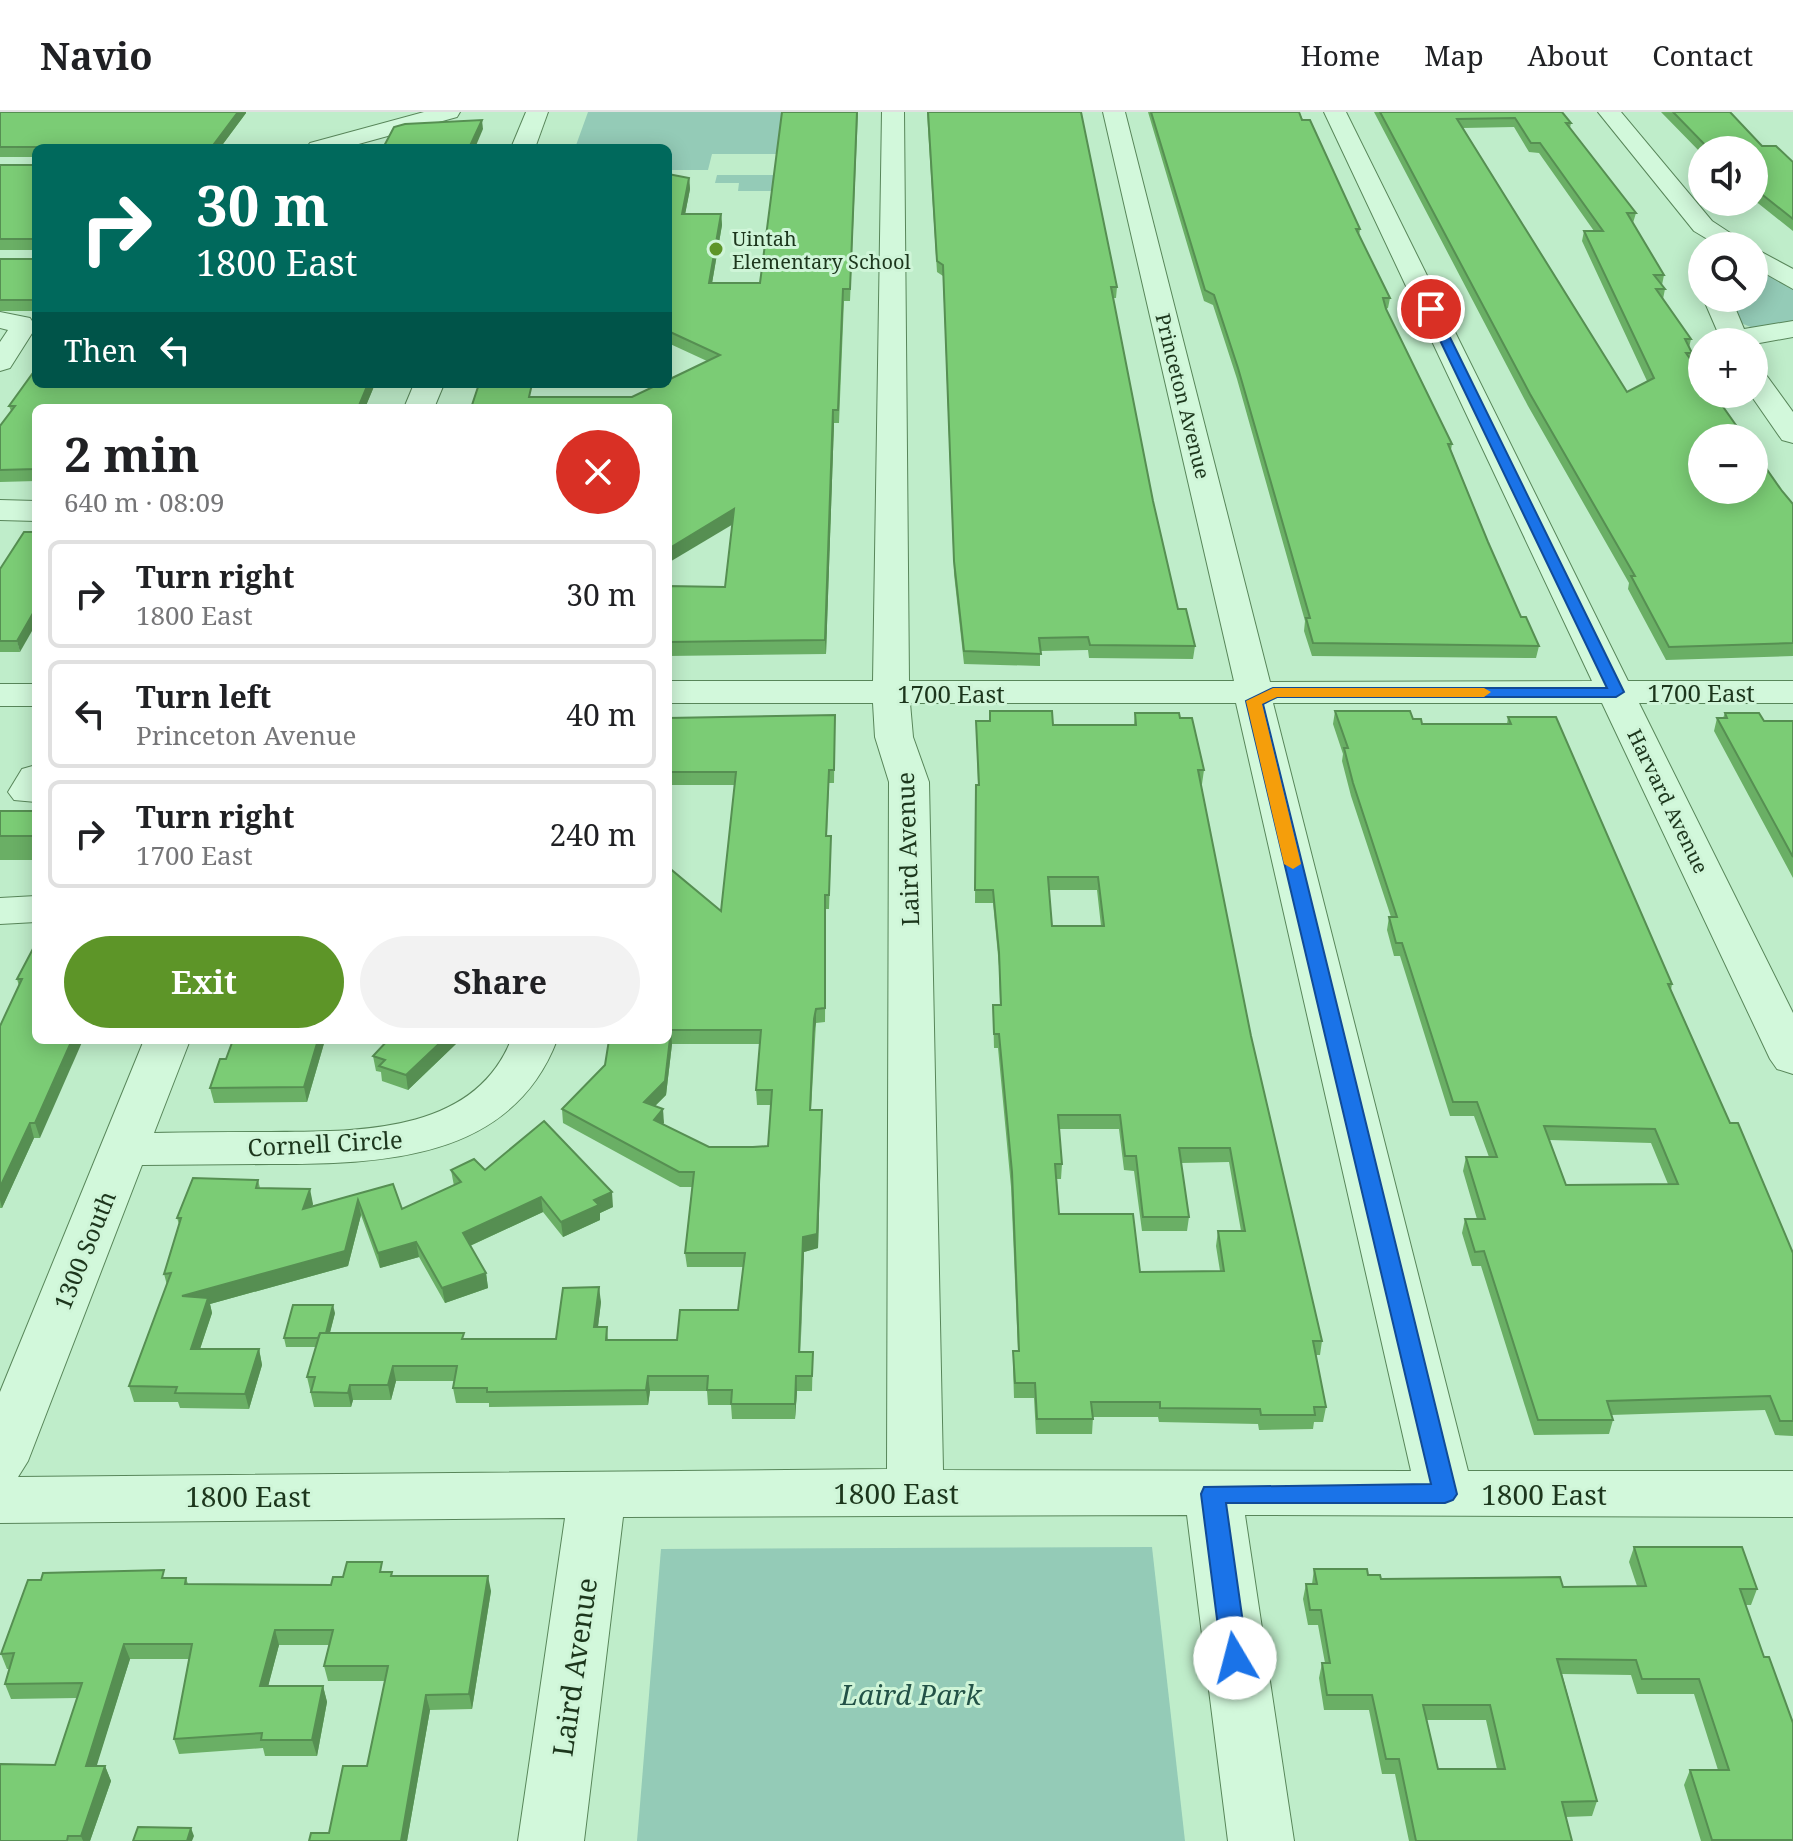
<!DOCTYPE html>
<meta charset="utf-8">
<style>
:root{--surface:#fff;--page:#f2f2f2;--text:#202124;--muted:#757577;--line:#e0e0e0;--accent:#5d9528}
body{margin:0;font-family:"Noto Serif",serif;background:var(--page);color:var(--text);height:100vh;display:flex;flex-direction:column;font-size:30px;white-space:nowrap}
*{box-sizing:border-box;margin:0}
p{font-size:26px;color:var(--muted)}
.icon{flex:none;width:44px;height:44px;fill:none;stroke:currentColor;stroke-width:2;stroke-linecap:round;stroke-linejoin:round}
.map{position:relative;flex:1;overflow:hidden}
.sheet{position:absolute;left:32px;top:292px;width:640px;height:640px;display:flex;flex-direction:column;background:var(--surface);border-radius:12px;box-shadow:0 4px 20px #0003}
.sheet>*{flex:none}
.hud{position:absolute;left:32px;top:32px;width:640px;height:244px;border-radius:12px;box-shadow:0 4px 20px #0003;background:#00695c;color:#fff;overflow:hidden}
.tools{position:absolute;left:1688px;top:24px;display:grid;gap:16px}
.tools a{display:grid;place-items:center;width:80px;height:80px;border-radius:50%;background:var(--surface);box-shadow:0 4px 20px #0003;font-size:40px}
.pin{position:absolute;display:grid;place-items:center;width:68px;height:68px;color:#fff;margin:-34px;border:4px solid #fff;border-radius:50%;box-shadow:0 2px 8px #0007}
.me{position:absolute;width:88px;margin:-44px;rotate:352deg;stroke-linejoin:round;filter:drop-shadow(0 0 6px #0008)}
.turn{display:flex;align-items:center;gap:28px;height:168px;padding:0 32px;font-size:36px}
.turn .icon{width:104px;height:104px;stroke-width:2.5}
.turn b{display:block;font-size:56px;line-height:68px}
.then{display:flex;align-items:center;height:76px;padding:0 32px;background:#0003;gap:16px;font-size:30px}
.round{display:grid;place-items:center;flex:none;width:84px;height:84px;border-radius:42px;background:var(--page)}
.summary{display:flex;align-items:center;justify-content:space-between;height:136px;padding:0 32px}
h1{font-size:48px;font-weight:700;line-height:60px}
.action{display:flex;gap:16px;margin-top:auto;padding:16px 32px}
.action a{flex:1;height:92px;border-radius:48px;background:var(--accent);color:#fff;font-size:32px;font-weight:700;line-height:92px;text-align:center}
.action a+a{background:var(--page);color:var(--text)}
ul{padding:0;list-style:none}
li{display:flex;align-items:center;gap:24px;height:108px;margin:0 16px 12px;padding:0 16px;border:4px solid var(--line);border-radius:12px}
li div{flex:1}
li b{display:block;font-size:30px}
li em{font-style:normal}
header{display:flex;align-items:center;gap:48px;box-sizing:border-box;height:112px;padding:0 40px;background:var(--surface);border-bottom:2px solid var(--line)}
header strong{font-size:38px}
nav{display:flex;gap:44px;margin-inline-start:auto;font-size:28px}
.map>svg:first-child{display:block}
</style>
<header>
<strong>Navio</strong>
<nav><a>Home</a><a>Map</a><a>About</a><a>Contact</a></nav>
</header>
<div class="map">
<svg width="1793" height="1729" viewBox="0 0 1793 1729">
<rect width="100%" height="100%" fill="#bfedca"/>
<g fill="#94cbb7">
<polygon points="588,0 782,0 777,42 712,42 708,58 668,58 668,36 575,36"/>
<polygon points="717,63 774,63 772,79 738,79 739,71 715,71"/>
<polygon points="1754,151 1793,176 1793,212 1753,216 1741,211 1731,186 1754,186"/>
<polygon points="1152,1435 1185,1729 637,1729 661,1437"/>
</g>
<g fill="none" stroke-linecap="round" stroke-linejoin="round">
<defs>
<g id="minor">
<polygon points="424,0 460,0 457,5 344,36 306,36 310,31"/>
<polygon points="526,0 548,0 535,36 511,36"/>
<path d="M882,0H904L909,569H1234L1103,0H1125L1270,570L1592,569L1324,0H1346L1628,569H1793V591H1639L1793,901V962L1777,957L1770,947L1602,591H1273L1468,1359H1793V1405L1245,1403L1294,1729H1228L1187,1403L623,1405L584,1729H518L565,1406L0,1411V1280L144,928H190L154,1021C193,1020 232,1020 271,1020C356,1019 473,1023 511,928H557C511,1049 380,1052 270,1052C227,1052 184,1053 142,1053L28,1349L18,1365L887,1357L889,670L875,625L873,591H668V569H873ZM910,591H1236L1411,1359L943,1358L929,670L913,625Z"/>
<polygon points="1598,0 1621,0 1712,109 1750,134 1719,134 1694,119"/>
<polygon points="1754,136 1793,157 1793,177 1754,155"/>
<polygon points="1703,186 1731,186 1744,217 1793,209 1793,225 1754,232 1722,230"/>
<polygon points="0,200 30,206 36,215 10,256 0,259 0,230 8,218 0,216"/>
<polygon points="1754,257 1764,260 1793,300 1793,331 1782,328 1750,282 1754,282"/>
<polygon points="414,272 444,272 434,296 404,296"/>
<polygon points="0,388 36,389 36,409 0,408"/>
<rect x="0" y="572" width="36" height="22"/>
<polygon points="36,653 36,690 14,688 8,680 22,657"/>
<polygon points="36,784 36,810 0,812 0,786"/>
</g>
</defs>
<use href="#minor" stroke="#58865a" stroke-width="2"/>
<use href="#minor" fill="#d2f8db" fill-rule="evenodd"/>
</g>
<g fill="#6aaf65" fill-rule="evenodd">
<polygon points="0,0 246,0 246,1 220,36 36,36 36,199 0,199 0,147 36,147 36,138 0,138 0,53 36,53 36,45 0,45"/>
<polygon points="858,0 850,189 844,189 839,311 834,311 826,542 668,544 668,474 725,475 732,412 668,296 533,285 632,285 707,249 668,231 668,62 689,66 690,77 685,102 721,102 722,113 712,171 760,171"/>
<polygon points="927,0 1081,0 1117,175 1116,186 1113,186 1153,389 1178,497 1195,534 1193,547 1089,546 1088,538 1040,539 1040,554 964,552 954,462 943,164 937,160"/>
<polygon points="1148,0 1299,0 1360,117 1359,124 1390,186 1388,196 1386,197 1452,332 1451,338 1488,430 1521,505 1539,534 1536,546 1312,544 1304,519 1305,509 1237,267 1213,193 1204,189"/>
<path d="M1374,0H1562L1571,11L1570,16L1636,101L1633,111L1664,163L1662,173L1665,177L1663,187L1691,227L1689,236L1692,241L1690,247L1782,379L1793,392V544L1666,548L1628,477L1629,471L1528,294ZM1514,15L1529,40L1539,41L1594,119H1584L1582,129L1647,269L1627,280L1463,16Z"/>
<polygon points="1661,0 1730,0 1762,34 1793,50 1793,119 1754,88 1754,38 1702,38 1702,42"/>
<polygon points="36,272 375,272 365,296 36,296 36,369 0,370 0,314 11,299 9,294"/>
<polygon points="0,457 20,540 0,540"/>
<path d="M990,599L1053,613H1134L1135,601L1180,606L1204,658L1202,672H1201L1251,924L1322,1229L1320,1243H1316L1326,1295L1323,1310H1314L1313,1317L1259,1318L1258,1312L1159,1310L1158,1305H1093L1092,1322H1036L1034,1286H1014L1013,1254V1239H1018L1011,1075L998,936H994L993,893H1000L999,854L993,791H975L976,673H978L976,609H989ZM1049,778H1097L1101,814H1052ZM1059,1017H1119L1124,1058L1134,1059L1142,1119H1187L1189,1105L1181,1051L1229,1050L1241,1119H1218L1216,1134L1220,1159L1140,1160L1059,1102L1057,1067H1061L1062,1052Z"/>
<path d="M1335,599L1413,607L1422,612H1507L1508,605L1672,872L1671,878L1730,1011L1793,1141V1324L1775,1323L1765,1298L1611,1303L1613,1308L1609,1322L1534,1323L1481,1154H1472L1462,1121L1465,1107H1477L1463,1059L1466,1045H1489L1474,1004H1450L1400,844H1394L1387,818L1389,805H1391L1351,684L1342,649L1343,642L1333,612ZM1549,1028L1651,1031L1668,1072L1566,1073Z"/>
<polygon points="1725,601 1764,609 1793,609 1793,766 1714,619 1717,606 1723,606"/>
<path d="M835,603L834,671H829L827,724L831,738L829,797H826L825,910L816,911L811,998H822L818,1136L804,1140L800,1240H813L812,1279H797L795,1307H732L731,1293H708L707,1279H650L648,1293L489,1295V1291H456L453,1276L454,1269H396L391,1288H353L351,1295H314L307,1265L316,1235H286L284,1226L335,1201L330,1221L465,1227H556L601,1190L598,1215H607L608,1228H677L738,1198L743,1155H687L685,1141L692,1075H680L563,1011L562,997L605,953L668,755L721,799L735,673H668V606ZM672,932H760L756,978L757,993H771L768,1034L753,1035H709L663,1012V997L655,994L666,983Z"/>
<rect x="0" y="699" width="36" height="49"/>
<polygon points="36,831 40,1026 34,1026 2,1096 0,1096 0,914 19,874 17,867"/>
<polygon points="325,928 307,990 214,991 210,976 226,947"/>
<polygon points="458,930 408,978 382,969 381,960 376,959 373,944"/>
<polygon points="451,1058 485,1058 613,1095 600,1101 600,1108 563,1125 543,1100 470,1134 486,1161 488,1176 445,1191 419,1145 380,1156 361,1103 348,1154 210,1192 212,1201 200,1237 259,1237 262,1253 249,1297 180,1296 178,1290 134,1290 129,1274 167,1173 164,1162 179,1112 177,1106 258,1068 260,1076 313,1092 312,1094 393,1072 402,1097 454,1074"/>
<path d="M1634,1435L1757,1477L1751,1493H1745L1764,1545L1793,1611V1729H1701L1684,1673L1690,1658H1718L1694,1582H1637L1631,1563L1562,1562L1597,1689L1592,1704L1566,1705L1572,1729H1409L1395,1662H1382L1369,1598H1324L1319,1566L1322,1551H1325L1318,1513H1308L1303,1487L1306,1472H1312L1314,1457L1368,1463L1381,1467L1563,1475L1637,1474L1629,1450ZM1427,1608H1486L1497,1657H1438Z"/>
<polygon points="385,1460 393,1464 491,1479 472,1597 430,1598 407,1729 309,1729 329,1721 367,1654 385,1569 328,1569 324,1554 329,1533 279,1533 268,1574 323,1574 327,1590 317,1644 265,1644 263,1636 179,1642 174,1627 189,1547 130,1547 96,1654 105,1654 111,1669 90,1729 0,1729 55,1653 77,1586 11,1587 5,1572 9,1557 7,1557 1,1542 167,1466 186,1466 188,1472 331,1473 343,1465"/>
</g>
<g fill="#568f52">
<polygon points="238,0 246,0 246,1 220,36 211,36"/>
<polygon points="482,8 483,17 475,36 469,36"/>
<polygon points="689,66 690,77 683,113 682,102"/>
<polygon points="721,102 722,113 710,183 709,171"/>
<polygon points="368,272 375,272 365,296 358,296"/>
<polygon points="833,298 834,311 826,542 825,528"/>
<polygon points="734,397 735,411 668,451 668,437"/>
<polygon points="36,496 36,512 20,540 17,529"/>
<polygon points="816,897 816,911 814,921 810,1013 814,907"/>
<polygon points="671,918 672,932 666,983 645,1004 644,990"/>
<polygon points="72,928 83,928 40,1026 35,1011"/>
<polygon points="318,928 325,928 307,990 304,975"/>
<polygon points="443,928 458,928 458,930 408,978 406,963"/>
<polygon points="663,997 664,1011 655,1022 654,1008"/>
<polygon points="822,998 818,1136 804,1140 800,1254 803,1125"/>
<polygon points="30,1011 34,1026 2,1096 0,1088 0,1075"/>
<polygon points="310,1077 313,1092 306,1112 303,1097"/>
<polygon points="612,1080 613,1095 600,1101 600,1108 563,1125 561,1110 594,1088"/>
<polygon points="541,1085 543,1100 465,1136 463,1121"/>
<polygon points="358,1088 361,1103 348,1154 210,1192 212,1201 195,1252 191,1237 182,1184"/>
<polygon points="416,1130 419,1145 380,1156 378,1141"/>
<polygon points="486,1161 488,1176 445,1191 442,1176"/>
<polygon points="599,1175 601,1190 596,1230 594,1215"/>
<polygon points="333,1193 335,1201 326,1235 324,1226"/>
<polygon points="259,1237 262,1253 249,1297 245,1282"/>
<polygon points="393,1254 396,1269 391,1288 388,1273"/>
<polygon points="648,1264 650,1279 648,1293 646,1278"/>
<polygon points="796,1264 797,1279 795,1307 795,1292"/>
<polygon points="350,1273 353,1288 351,1295 348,1281"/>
<polygon points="488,1464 491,1479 472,1597 469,1582"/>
<polygon points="275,1518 279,1533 264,1590 260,1574"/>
<polygon points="124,1532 130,1547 92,1669 86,1654"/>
<polygon points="323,1574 327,1590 317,1644 312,1628"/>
<polygon points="426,1583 430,1598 407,1729 401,1729"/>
<polygon points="105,1654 111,1669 90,1729 83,1729 81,1724"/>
<polygon points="191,1716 194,1724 192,1729 187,1729"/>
</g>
<g fill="#7bcc75" stroke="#568f52" stroke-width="2" fill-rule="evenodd">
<polygon points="0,0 238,0 211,36 36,36 36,188 0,188 0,147 36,147 36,127 0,127 0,53 36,53 36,35 0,35"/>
<polygon points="782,0 857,0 850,177 843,177 838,298 833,298 825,528 668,530 668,474 725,475 734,397 668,437 668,296 471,296 479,272 532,272 529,285 632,285 659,272 668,272 668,268 720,243 668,219 668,62 689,66 682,102 721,102 709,171 760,171"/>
<polygon points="928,0 1081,0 1117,175 1111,175 1153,389 1178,497 1186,497 1195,534 1090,533 1088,525 1039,526 1041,542 964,539 954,449 943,153 937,149"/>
<polygon points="1151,0 1299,0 1302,8 1310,8 1360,117 1356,117 1390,186 1383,186 1386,197 1452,332 1448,332 1488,430 1521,505 1526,505 1539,534 1313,531 1306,506 1310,506 1238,256 1214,183 1205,178"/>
<path d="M1380,0H1562L1571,11H1566L1636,101H1627L1664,163H1654L1665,177H1656L1691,227H1685L1692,241H1686L1702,264V282H1714L1745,326H1702V378H1754V339L1782,379L1793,392V531L1669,535L1631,464H1635L1530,282ZM1515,6L1531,31H1540L1603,119H1584L1654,266L1627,280L1457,7Z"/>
<polygon points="1673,0 1730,0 1762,34 1776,34 1793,50 1793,107 1754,76 1754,38 1710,38"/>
<polygon points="482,8 469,36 383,36 394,15 405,12"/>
<polygon points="35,258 36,258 36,272 368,272 358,296 36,296 36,357 0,358 0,314 15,294 9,294"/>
<polygon points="24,420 36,420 36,496 17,529 0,529 0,457"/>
<path d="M990,599H1052L1053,613H1136L1135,601H1179L1180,606H1192L1204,658H1198L1251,924L1322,1229H1313L1326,1295H1314L1315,1303H1261L1260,1297L1160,1296V1290H1091L1093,1307H1037L1035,1271H1015L1013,1239H1019L1012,1060L999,922H994L993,893H1001L999,840L993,778H975L976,673H979L976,609H990ZM1048,765H1098L1104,814H1052ZM1058,1003H1120L1125,1044H1136L1143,1105H1189L1179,1036H1230L1245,1119H1218L1224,1159L1140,1160L1133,1102H1059L1055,1052H1062Z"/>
<path d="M1335,599H1410L1413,607H1421L1422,612H1511L1508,605H1556L1672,872H1668L1730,1011H1738L1793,1141V1309H1780L1770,1284L1607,1289L1613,1308H1538L1484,1139L1475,1140L1465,1107H1485L1466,1045H1497L1477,990H1453L1402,831H1396L1389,805H1397L1353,671L1344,636H1348ZM1544,1014L1655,1017L1678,1072L1566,1073Z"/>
<polygon points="1725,601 1759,601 1764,609 1793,609 1793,745 1717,606 1727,606"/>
<path d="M835,603L834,658H829L826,724H831L829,783H825V896L816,897L814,907L810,998H822L817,1122L803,1125L799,1240H813L812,1264H796L795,1292H731L732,1278H707L708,1264H648L646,1278L487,1280V1276H453L457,1254H393L388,1273H350L348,1281L311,1280L315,1265H307L320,1221H464L462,1227H556L563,1176L599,1175L594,1215H607L606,1228H677L680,1198H738L745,1141H685L694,1060H679L562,997L605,953L609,928H668V755L721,799L736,660H668V606ZM671,918H761L756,978H772L768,1034L753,1035H709L654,1008L663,997L644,990L665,969Z"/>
<rect x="0" y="699" width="36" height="25"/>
<polygon points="36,831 36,928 72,928 35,1011 30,1011 0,1075 0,914 22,867 17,867"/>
<polygon points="233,928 318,928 304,975 210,976 220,947 226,947"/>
<polygon points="388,928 443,928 406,963 379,954 385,948 373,944"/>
<polygon points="544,1009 612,1080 594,1088 599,1093 561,1110 541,1085 463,1121 486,1161 442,1176 416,1130 378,1141 358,1088 345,1139 182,1184 208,1186 191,1237 259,1237 245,1282 175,1281 177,1275 129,1274 171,1161 164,1162 181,1106 177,1106 193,1066 258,1068 256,1076 310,1077 303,1097 393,1072 402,1097 461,1070 451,1058 474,1047 485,1058"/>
<polygon points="293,1193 333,1193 326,1221 320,1221 318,1226 284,1226"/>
<path d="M1634,1435H1742L1757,1477H1740L1764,1545H1769L1793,1611V1728H1712L1690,1658H1729L1699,1567H1642L1636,1548L1557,1547L1597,1689L1562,1690L1572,1729H1416L1399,1647H1386L1372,1583H1327L1322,1551H1330L1321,1498H1310L1306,1472H1317L1314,1457H1367L1368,1463H1380L1381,1467L1560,1465L1563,1475L1646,1474ZM1423,1593H1490L1505,1657H1438Z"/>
<polygon points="347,1450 382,1450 380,1460 392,1460 391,1464 488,1464 469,1582 426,1583 401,1729 309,1729 311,1721 329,1721 343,1654 367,1654 388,1554 324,1554 333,1518 275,1518 260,1574 323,1574 312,1628 261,1628 262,1621 174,1627 192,1532 124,1532 86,1654 105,1654 81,1724 68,1724 67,1729 0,1729 0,1652 55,1653 82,1571 5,1572 14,1541 1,1542 28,1468 41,1468 43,1461 164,1458 162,1466 186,1466 185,1472 331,1473 333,1465 343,1465"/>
<polygon points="138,1715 191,1716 187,1729 133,1729"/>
</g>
<polygon fill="#1a73e8" stroke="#114b97" stroke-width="2" points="1431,193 1436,197 1624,580 1616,585 1277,585 1263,592 1457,1382 1453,1388 1445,1391 1226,1391 1248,1546 1244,1553 1235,1556 1226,1553 1222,1546 1201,1382 1204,1375 1431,1372 1246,589 1273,576 1607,576 1425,197"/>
<polygon fill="#f59e0b" points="1273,576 1484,576 1491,580 1484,585 1277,585 1262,592 1301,752 1293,757 1284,752 1246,589"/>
<circle fill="#5d9528" stroke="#cff5d8" stroke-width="3" cx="716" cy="137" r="8"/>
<g text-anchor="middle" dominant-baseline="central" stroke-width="6" stroke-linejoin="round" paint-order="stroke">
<g font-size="20" fill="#1c361c" stroke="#cff5d8" text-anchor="start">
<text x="732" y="126">Uintah<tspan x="732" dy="23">Elementary School</tspan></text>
</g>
<g font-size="20" fill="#1c361c" stroke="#cff5d8">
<text transform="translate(1183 284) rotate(76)">Princeton Avenue</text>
<text transform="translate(1668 689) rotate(64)">Harvard Avenue</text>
</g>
<g font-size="24" fill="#1c361c" stroke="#cff5d8">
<text x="1701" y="580">1700 East</text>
<text x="951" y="581">1700 East</text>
<text transform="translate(907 737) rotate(-92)">Laird Avenue</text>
<text transform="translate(325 1031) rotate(-3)">Cornell Circle</text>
<text transform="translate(84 1138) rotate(-68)">1300 South</text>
</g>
<g font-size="28" fill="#1c361c" stroke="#cff5d8">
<text x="896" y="1381">1800 East</text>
<text x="1544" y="1382">1800 East</text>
<text x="248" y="1384">1800 East</text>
<text transform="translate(574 1555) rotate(-82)">Laird Avenue</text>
</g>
<g font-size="28" font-style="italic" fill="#235247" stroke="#cff5d8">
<text x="911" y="1582">Laird Park</text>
</g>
</g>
</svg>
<div class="tools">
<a><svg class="icon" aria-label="sound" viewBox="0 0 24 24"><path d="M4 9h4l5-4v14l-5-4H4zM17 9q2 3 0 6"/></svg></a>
<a><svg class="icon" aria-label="search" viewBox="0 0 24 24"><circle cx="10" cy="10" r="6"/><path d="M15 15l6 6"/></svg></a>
<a>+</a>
<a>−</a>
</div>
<div class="pin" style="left:1431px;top:197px;background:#d93025"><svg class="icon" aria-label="arrive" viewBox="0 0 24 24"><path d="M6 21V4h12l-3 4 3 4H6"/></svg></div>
<svg class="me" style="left:1235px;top:1546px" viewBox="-20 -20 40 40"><circle r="19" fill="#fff"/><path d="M0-13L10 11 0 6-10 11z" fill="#1a73e8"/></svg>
<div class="hud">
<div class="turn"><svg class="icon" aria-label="right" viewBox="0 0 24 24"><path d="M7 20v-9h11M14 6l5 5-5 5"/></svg><div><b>30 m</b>1800 East</div></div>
<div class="then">Then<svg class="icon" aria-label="left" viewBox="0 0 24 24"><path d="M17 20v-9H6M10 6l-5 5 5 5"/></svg></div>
</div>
<section class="sheet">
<div class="summary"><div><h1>2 min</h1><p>640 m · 08:09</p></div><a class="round" style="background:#d93025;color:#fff"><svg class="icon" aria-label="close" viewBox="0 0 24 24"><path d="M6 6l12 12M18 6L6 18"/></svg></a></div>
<ul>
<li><svg class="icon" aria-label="right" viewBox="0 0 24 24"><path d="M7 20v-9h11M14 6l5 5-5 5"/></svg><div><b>Turn right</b><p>1800 East</p></div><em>30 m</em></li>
<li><svg class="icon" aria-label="left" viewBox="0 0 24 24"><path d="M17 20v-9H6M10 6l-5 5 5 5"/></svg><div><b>Turn left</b><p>Princeton Avenue</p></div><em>40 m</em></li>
<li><svg class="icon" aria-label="right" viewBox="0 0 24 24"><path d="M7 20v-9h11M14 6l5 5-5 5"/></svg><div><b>Turn right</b><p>1700 East</p></div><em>240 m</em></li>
</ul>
<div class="action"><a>Exit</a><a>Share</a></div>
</section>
</div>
